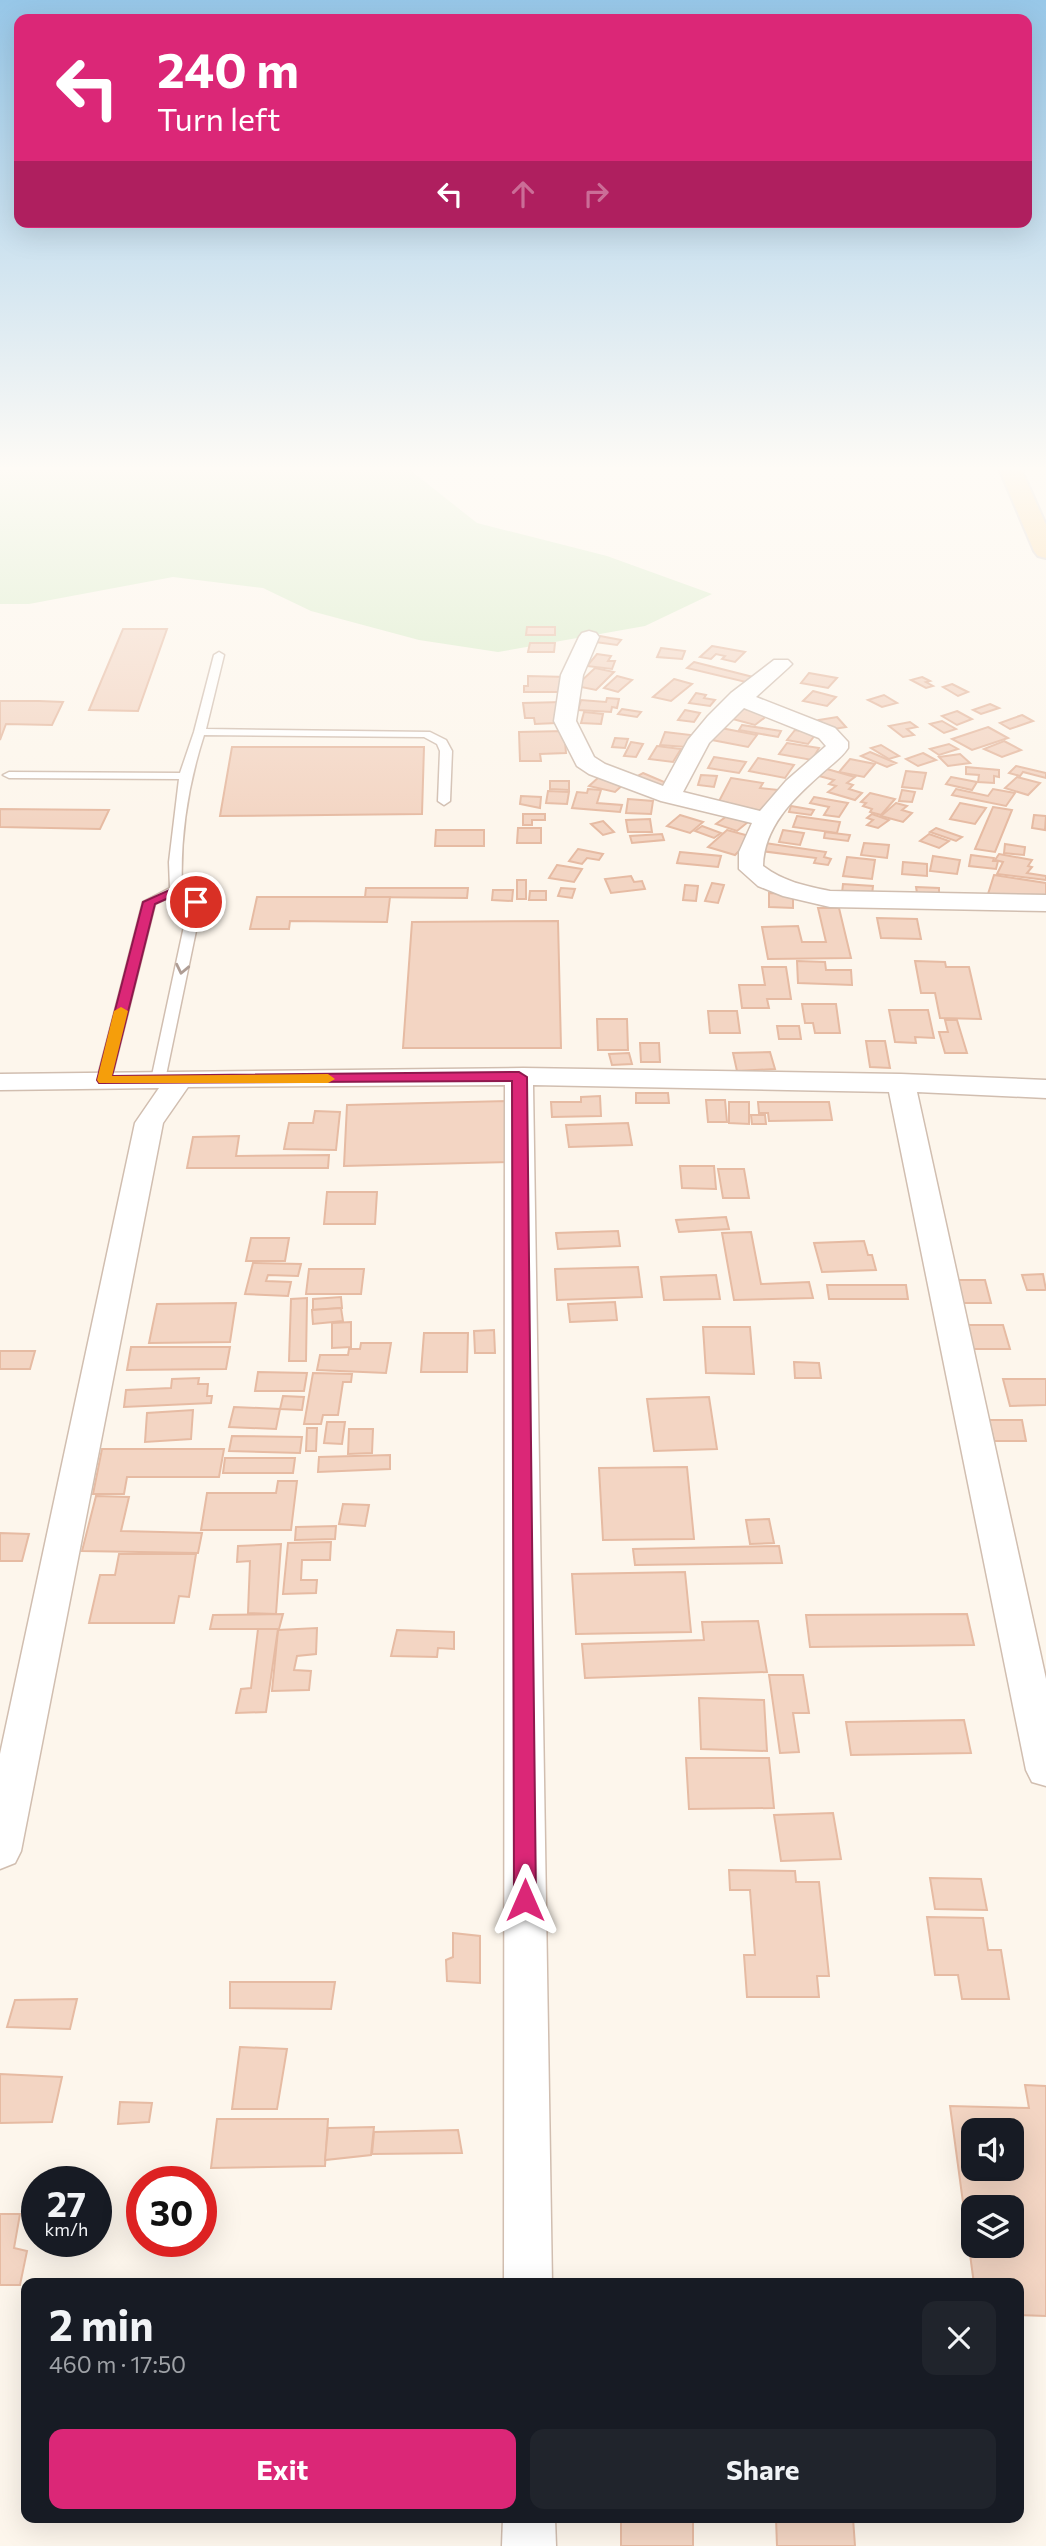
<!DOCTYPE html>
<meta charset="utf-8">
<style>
:root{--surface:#171b24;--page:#20242c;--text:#f1f3f6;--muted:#9ea1a6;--accent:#db2777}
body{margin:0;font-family:Commissioner,sans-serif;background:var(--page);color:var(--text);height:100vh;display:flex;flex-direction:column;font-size:26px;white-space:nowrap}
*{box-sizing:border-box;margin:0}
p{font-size:23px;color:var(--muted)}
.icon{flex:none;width:38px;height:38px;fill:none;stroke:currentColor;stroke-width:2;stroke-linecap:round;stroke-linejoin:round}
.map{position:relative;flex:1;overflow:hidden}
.sheet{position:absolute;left:21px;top:2278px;width:1003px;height:245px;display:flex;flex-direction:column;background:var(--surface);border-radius:14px;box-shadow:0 7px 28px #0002}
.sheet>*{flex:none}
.top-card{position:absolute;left:14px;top:14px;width:1018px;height:214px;border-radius:14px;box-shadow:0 7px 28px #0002;background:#db2777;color:#fff;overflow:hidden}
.fabs{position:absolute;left:961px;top:2118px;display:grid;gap:14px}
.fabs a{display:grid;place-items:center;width:63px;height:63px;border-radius:14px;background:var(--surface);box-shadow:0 7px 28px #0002;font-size:35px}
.speed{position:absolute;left:21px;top:2166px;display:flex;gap:14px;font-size:35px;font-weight:700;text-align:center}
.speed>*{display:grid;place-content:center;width:91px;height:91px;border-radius:50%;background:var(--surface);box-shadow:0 7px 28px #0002;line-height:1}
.speed small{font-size:18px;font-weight:400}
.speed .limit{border:10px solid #d22;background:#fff;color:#111}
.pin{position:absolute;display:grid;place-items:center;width:60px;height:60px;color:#fff;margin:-30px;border:4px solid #fff;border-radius:50%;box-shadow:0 2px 7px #0007}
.me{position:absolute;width:77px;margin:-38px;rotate:0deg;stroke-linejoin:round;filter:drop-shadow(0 0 5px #0008)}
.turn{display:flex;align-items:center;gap:24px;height:147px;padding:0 28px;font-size:32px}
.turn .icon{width:91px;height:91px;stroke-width:2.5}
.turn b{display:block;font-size:49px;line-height:60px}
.lanes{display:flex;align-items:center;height:66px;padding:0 28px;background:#0003;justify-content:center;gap:35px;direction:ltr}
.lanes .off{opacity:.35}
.round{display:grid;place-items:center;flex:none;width:74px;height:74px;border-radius:14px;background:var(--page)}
.summary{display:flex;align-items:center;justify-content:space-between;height:119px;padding:0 28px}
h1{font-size:42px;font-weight:700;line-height:52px}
.button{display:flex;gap:14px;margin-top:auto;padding:14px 28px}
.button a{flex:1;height:80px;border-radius:14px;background:var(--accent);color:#fff;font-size:28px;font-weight:700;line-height:80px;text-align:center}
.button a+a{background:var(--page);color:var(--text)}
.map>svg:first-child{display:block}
</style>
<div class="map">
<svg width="1046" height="2546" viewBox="0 0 1046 2546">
<rect width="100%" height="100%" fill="#fdf6ec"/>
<polygon fill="#d8ecc9" points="0,466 405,466 477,523 607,556 712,594 645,626 498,652 419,640 311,611 263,588 173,577 29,604 0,604"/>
<g fill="#f3d5c3" stroke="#e6bba3" stroke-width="2" fill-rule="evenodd">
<polygon points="527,627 555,627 555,635 526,635"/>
<polygon points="123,629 167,629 138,711 89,710"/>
<polygon points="600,636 621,640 617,645 595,642"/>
<polygon points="530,643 555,643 554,652 528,652"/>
<polygon points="712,646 745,652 735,662 722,659 725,656 716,654 711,659 700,657"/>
<polygon points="661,648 685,651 682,659 657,657"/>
<polygon points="597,654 611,656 608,661 615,661 612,669 587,666"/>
<polygon points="694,662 757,678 750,683 687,668"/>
<polygon points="595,668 614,672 596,690 576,686"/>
<polygon points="809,673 837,678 828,688 801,683"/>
<polygon points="528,676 568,677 568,692 524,692 524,686 528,686"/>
<polygon points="617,676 632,680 618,692 604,688"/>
<polygon points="922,677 930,681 926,682 933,686 926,688 911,680"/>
<polygon points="674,679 692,684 671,701 653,697"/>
<polygon points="952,684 968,692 958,696 943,687"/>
<polygon points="813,691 836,697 827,706 803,701"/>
<polygon points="696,693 706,695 704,698 715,700 710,706 689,703"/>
<polygon points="884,695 897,703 882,707 868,700"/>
<polygon points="607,698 619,699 617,708 612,707 611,712 578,710 581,700 606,702"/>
<polygon points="0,701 39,701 63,702 52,725 6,724 0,740"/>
<polygon points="562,702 557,723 535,724 534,718 525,718 523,703"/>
<polygon points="990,704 999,708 981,714 973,710"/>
<polygon points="742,708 768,715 755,725 729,718"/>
<polygon points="622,709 641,712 637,717 618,714"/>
<polygon points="685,710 700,713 694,722 678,720"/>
<polygon points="957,711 972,719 957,725 942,716"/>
<polygon points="584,712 603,714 601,724 581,723"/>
<polygon points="1022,715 1033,721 1010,729 1000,723"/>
<polygon points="837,717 846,727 828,730 819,720"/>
<polygon points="942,721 956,729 944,733 930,724"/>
<polygon points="910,722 917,727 907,729 914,735 903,737 889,726"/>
<polygon points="742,725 781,731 778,737 739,730"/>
<polygon points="988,727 1008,738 972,750 952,739"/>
<polygon points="721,728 757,735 748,747 712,740"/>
<polygon points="795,730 816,734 808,744 787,740"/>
<polygon points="564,731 566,753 540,754 541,761 520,761 519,732"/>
<polygon points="665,732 691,735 686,747 660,745"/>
<polygon points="615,738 628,739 625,748 612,747"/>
<polygon points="1004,741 1021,750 1002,757 984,749"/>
<polygon points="631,742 643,744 636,757 624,756"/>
<polygon points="787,743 819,748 812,760 779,754"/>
<polygon points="949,744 958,749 939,755 930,749"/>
<polygon points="881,745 899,756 889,759 871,748"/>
<polygon points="657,746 681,749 673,762 649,759"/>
<polygon points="232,747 424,747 422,814 220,816"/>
<polygon points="870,752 896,763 887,767 861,756"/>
<polygon points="923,753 936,760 918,766 906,759"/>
<polygon points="960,754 970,763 948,766 939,757"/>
<polygon points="714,757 746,762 739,773 708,768"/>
<polygon points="758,758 794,765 785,778 749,771"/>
<polygon points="850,759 875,764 864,777 839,772"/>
<polygon points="1016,766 1046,773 1046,778 1023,772 1020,776 1009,773"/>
<polygon points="966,767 999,770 999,777 994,776 994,783 978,782 979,775 966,774"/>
<polygon points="827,769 855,777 847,783 853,785 849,789 862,793 855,800 828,792 836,786 829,784 834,780 819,776"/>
<polygon points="906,771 926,773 922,789 902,787"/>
<polygon points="643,773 669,784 658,790 632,779"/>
<polygon points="701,775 717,776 714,787 698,785"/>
<polygon points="600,776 626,782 615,792 589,786"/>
<polygon points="951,777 977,782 972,790 946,784"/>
<polygon points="1017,777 1040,783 1028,795 1005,788"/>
<polygon points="731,778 763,783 760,788 779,790 768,814 716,807"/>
<polygon points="550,781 569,781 569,790 550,789"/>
<polygon points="588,789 601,790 597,803 622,805 620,812 572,808 577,792 587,793"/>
<polygon points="956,789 988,796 993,789 1015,793 1006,806 952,795"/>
<polygon points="902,790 915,792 912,802 899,801"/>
<polygon points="548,791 569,792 567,804 546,803"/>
<polygon points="870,793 895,799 881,815 870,812 872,809 863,806 866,803 861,802"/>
<polygon points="521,796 541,797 540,808 520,804"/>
<polygon points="814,797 848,803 839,817 824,815 829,807 810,803"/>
<polygon points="628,799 653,801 651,814 626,813"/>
<polygon points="896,803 907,806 902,810 912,813 903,822 881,816"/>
<polygon points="960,803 986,808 975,824 950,819"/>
<polygon points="791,806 814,810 811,815 789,812"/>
<polygon points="993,807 1012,810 995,852 975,849"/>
<polygon points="0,809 109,810 100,829 0,827"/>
<polygon points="523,814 545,814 545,820 532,820 532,825 523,825"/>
<polygon points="872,814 889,820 878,828 867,825 873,820 867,818"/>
<polygon points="680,815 703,822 690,833 667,826"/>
<polygon points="1034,815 1046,816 1045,830 1032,828"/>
<polygon points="727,816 748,822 737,831 716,824"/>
<polygon points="797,816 840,822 837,833 793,827"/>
<polygon points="650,819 652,832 628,832 626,820"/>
<polygon points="603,821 614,832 603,835 591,824"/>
<polygon points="702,826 721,833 714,838 695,831"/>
<polygon points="518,828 541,828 541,843 517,843"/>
<polygon points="936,828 962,837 956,841 930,832"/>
<polygon points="436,830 484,830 484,846 435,846"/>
<polygon points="727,830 753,837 735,855 708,847"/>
<polygon points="783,830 804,833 800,845 779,842"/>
<polygon points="825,832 850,835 848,841 824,838"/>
<polygon points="662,834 664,840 632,843 630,836"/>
<polygon points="929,834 949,841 939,848 920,841"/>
<polygon points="765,843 826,852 824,857 831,859 828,865 814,863 816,858 761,851"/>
<polygon points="864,843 889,845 887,858 861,855"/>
<polygon points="1005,844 1025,847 1024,855 1004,853"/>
<polygon points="578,849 603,854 599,860 587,858 582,864 569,861"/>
<polygon points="680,852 721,856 718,867 677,863"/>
<polygon points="999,854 1032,860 1028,866 1032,867 1027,873 1046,876 1046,880 997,874 1003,862 995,860"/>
<polygon points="971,855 994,858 993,861 998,861 996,869 969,866"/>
<polygon points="933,856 960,860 957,874 930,871"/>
<polygon points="847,857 875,860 872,879 843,876"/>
<polygon points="903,862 927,864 927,876 902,874"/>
<polygon points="557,865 582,869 574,882 549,878"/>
<polygon points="994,875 1046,883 1046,895 988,894"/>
<polygon points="631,876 634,882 642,881 645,889 611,893 605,879"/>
<rect x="517" y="880" width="9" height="19"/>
<polygon points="712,883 724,885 718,903 705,901"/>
<polygon points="843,884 873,886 872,895 842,893"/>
<polygon points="685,885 698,886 696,901 683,900"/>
<polygon points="916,887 939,888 939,894 917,893"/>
<polygon points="366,888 468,888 467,898 365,897"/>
<polygon points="561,888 575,889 572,898 558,896"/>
<polygon points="493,890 513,890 512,901 492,900"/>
<polygon points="530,891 546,891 546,900 529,900"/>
<polygon points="769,893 793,894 793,908 769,907"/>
<polygon points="257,897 390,897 387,922 290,921 289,929 250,929"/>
<polygon points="818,908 839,908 851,958 768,959 762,927 798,926 802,942 826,942"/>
<polygon points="877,918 917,919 921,939 881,938"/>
<polygon points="558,921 561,1048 403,1048 412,922"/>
<polygon points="797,961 825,962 826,970 851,970 852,985 798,983"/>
<polygon points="915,961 945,962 946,967 969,967 981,1019 940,1018 935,993 921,993"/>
<polygon points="762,967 786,967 791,999 767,999 769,1008 742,1008 739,985 765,985"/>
<polygon points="802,1004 836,1004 840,1033 815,1033 813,1023 805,1023"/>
<polygon points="889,1010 928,1010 934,1038 915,1037 916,1043 895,1042"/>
<polygon points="708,1011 737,1011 740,1033 710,1033"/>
<polygon points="597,1019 627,1019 628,1050 598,1050"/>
<polygon points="945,1020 957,1020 967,1053 945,1053 939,1032 948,1032"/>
<polygon points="777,1026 799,1026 801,1039 779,1039"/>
<polygon points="866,1041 885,1041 890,1068 870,1067"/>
<polygon points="640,1043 659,1043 660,1062 641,1062"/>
<polygon points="770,1052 775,1069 737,1071 733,1053"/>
<polygon points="629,1053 632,1064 612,1065 609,1054"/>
<polygon points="636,1093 668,1093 669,1103 636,1103"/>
<polygon points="600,1096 601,1116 552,1117 551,1102 581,1102 581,1097"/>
<polygon points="706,1100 725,1100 727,1122 708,1122"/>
<polygon points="507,1101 510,1162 344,1166 347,1105"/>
<polygon points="729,1102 749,1102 749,1124 729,1123"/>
<polygon points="758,1102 829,1102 832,1120 769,1121 768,1113 759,1113"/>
<polygon points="315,1111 340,1112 336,1150 284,1149 289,1123 313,1123"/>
<polygon points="751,1115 765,1115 766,1124 752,1124"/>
<polygon points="628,1123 632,1145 569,1147 566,1125"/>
<polygon points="239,1136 236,1156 329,1155 328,1168 187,1168 193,1137"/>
<polygon points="680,1166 714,1166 716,1189 682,1188"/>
<polygon points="718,1169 744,1169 749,1198 723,1198"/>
<polygon points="327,1192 377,1192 375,1224 324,1224"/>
<polygon points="726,1217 729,1229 679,1232 676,1220"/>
<polygon points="618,1231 620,1246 558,1249 556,1233"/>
<polygon points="751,1232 761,1284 809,1282 813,1298 734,1300 722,1233"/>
<polygon points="251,1238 289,1238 285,1261 246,1261"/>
<polygon points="864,1241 868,1255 872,1255 876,1270 822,1272 814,1243"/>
<polygon points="253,1263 301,1264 298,1276 268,1275 266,1281 291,1282 288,1296 245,1294"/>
<polygon points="638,1267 642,1297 557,1300 555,1269"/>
<polygon points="309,1269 364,1269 361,1294 306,1294"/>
<polygon points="1043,1274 1046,1290 1027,1290 1022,1275"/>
<polygon points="716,1275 720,1299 664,1300 661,1277"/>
<polygon points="955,1280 985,1280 991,1303 960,1303"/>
<polygon points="827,1285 906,1285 908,1299 829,1299"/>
<polygon points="341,1297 342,1308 313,1310 313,1299"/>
<polygon points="307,1298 306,1361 289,1361 291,1299"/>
<polygon points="615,1302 617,1320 570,1322 568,1304"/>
<polygon points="236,1303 230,1342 149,1343 157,1304"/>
<polygon points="341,1308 343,1321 313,1324 312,1310"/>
<polygon points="351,1322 351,1347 332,1348 332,1323"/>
<polygon points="964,1325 1003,1325 1010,1349 970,1349"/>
<polygon points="703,1327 750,1327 754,1374 706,1373"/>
<polygon points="494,1330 495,1353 475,1353 474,1331"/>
<polygon points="424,1333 468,1333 467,1372 421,1372"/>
<polygon points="361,1343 391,1343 386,1373 317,1370 320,1355 348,1355 349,1349 360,1349"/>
<polygon points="131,1347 230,1347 226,1369 127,1370"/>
<polygon points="0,1351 35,1351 30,1369 0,1369"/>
<polygon points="794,1362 819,1363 821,1378 795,1378"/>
<polygon points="258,1372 307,1373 304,1391 255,1391"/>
<polygon points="313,1373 352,1374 351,1382 343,1382 338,1415 323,1415 321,1424 304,1424"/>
<polygon points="199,1378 198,1384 208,1384 207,1396 212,1396 211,1403 124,1407 126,1390 171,1388 172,1379"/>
<polygon points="1003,1379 1046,1379 1046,1405 1010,1406"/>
<polygon points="283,1396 304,1397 302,1410 280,1409"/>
<polygon points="709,1397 717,1449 654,1451 647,1399"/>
<polygon points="234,1407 280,1409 276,1429 229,1427"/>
<polygon points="193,1410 191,1439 145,1442 147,1413"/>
<polygon points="989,1420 1022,1420 1026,1441 994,1441"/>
<polygon points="327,1422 345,1422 342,1444 324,1443"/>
<polygon points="307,1428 317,1428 316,1451 306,1451"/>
<polygon points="349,1429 373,1429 372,1453 348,1454"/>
<polygon points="232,1436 302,1437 300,1453 229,1451"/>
<polygon points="102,1449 224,1449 219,1477 127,1477 124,1494 93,1494"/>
<polygon points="390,1455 390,1469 318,1472 319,1457"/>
<polygon points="225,1458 295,1458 293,1473 223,1473"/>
<polygon points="687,1467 694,1539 603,1540 599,1468"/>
<polygon points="278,1481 297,1481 291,1530 201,1530 207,1493 276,1493"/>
<polygon points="96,1496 129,1497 121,1531 202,1533 198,1553 82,1551"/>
<polygon points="343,1504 369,1505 365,1526 339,1524"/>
<polygon points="769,1519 774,1543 750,1544 746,1520"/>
<polygon points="336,1526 335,1539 295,1540 296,1527"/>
<polygon points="0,1533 29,1534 22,1561 0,1561"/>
<polygon points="331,1542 330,1560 302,1560 301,1580 317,1580 316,1593 283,1594 288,1543"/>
<polygon points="281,1544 276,1614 248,1613 250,1561 237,1562 238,1546"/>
<polygon points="779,1546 782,1563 635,1565 633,1549"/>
<polygon points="119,1554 196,1554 189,1597 179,1596 174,1623 89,1623 100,1575 115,1575"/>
<polygon points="685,1572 691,1632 576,1634 572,1574"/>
<polygon points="283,1614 279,1629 210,1629 213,1615"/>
<polygon points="967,1614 974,1645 810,1647 806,1615"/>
<polygon points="758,1621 767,1672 585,1678 582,1644 704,1640 702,1622"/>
<polygon points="317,1628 316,1654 297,1656 294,1670 311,1671 309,1690 272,1691 278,1630"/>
<polygon points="258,1629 278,1629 266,1712 236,1713 241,1689 251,1688"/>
<polygon points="397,1630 454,1632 454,1649 438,1648 437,1657 391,1656"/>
<polygon points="769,1675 803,1675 809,1713 793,1713 799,1752 780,1753"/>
<polygon points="699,1698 764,1700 767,1751 701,1749"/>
<polygon points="964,1720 971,1753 851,1755 846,1722"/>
<polygon points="686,1758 769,1758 774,1808 689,1809"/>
<polygon points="833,1813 841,1859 781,1861 774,1815"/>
<polygon points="729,1870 795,1871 796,1882 819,1882 829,1976 817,1976 819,1997 747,1997 744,1955 755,1955 750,1890 730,1890"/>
<polygon points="930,1878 981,1879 987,1910 935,1909"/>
<polygon points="927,1917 983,1918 988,1950 1001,1950 1009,1999 962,1999 958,1975 935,1975"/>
<polygon points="453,1933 480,1936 480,1983 447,1981 446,1960 453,1957"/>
<polygon points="230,1982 335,1982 331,2009 230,2008"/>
<polygon points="77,1999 70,2029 7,2027 15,2000"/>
<polygon points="240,2047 287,2049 277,2109 232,2109"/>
<polygon points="0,2074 62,2077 52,2122 0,2123"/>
<path d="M1025,2085L1046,2086V2316L1018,2315V2284H974L950,2106L1029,2108ZM973,2130H1012V2168H973ZM973,2207H1012V2245H973Z"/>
<polygon points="120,2102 152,2103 149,2122 118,2124"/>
<polygon points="217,2119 328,2119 325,2166 211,2168"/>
<polygon points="374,2127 371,2155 325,2160 328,2128"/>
<polygon points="458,2130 462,2153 372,2154 374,2132"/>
<polygon points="0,2214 20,2214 14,2248 27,2251 20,2285 0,2285"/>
<rect x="621" y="2518" width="72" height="28"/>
<polygon points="776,2518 853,2518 855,2546 777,2546"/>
</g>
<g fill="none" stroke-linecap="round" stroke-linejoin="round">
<defs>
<path id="lane" d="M219,652L224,655L206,729L430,732L446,740L452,751L450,801L444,805L438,801L440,751L437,744L424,737L204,735C188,785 180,836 182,888L202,902L165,1080L158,1084L151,1080L189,903L175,895L155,904L111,1080L104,1084L99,1083L97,1080L143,902L170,888L169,862L179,779L9,778L3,775L9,772L180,773L194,732L214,655Z"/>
<g id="street">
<path d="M589,631L596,633L599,637L583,675L576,721L594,757L605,764L663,786L688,740L708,716L731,693L774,660H788L792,664L788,668L756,697L835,728L848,742V748C841,759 829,766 820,775C792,800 764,827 763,866C784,882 806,886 830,891L1046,895V911L830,907L783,896L758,886L739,869V852L752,823L661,801L589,774L577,766L554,721L561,675L579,637L582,633ZM744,708L819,738L826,746L786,781L760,811L683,792L709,743Z"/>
<polygon points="523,1068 901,1074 1046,1080 1046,1098 917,1092 1046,1679 1046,1786 1032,1782 1026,1770 889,1092 533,1085 552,2284 504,2284 505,1085 188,1087 163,1123 21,1851 15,1863 0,1869 0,1754 135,1123 159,1088 0,1090 0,1074"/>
<polygon points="503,2518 555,2518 556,2546 502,2546"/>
</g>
<polygon id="primary" points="998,466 1020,466 1046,525 1046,558 1038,556 1034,551"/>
</defs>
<use href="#lane" stroke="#d1beb0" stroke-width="3"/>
<use href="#street" stroke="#d1beb0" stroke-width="3"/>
<use href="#primary" stroke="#dad1cd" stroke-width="4"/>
<use href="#lane" fill="#fff" fill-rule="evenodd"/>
<use href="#street" fill="#fff" fill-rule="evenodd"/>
<use href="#primary" fill="#fbd9a5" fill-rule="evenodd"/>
</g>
<defs><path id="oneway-chevron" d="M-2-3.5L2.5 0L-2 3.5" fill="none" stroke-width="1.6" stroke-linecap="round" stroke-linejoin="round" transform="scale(1.75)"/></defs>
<use stroke="#af9d94" href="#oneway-chevron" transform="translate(182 969) rotate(102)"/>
<linearGradient id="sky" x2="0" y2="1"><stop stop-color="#97c7e8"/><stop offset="0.57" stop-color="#fefbf6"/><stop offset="1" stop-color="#fefbf6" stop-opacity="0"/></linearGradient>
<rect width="1046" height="822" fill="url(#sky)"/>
<polygon fill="#db2777" stroke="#8e194d" stroke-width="2" points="176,887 202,902 196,906 175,895 155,904 112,1076 519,1072 527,1077 536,1900 533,1906 525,1909 517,1906 514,1900 512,1081 99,1083 97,1080 143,902"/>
<polygon fill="#f59e0b" points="121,1007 128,1011 112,1076 328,1074 335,1079 328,1083 99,1083 97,1080 114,1011"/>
</svg>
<div class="fabs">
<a><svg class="icon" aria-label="sound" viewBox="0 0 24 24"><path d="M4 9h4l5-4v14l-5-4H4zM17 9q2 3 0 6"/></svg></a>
<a><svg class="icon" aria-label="layers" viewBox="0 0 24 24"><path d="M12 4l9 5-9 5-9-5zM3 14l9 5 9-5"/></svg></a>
</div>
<div class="speed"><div>27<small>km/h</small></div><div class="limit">30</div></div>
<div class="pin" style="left:196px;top:902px;background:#d93025"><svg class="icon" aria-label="arrive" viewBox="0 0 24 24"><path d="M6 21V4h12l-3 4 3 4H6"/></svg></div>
<svg class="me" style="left:525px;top:1900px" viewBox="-20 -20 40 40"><path d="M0-17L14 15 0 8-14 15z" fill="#db2777" stroke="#fff" stroke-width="4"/></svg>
<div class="top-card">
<div class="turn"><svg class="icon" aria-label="left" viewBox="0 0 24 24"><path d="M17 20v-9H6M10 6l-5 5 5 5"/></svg><div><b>240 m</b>Turn left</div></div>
<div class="lanes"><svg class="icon" aria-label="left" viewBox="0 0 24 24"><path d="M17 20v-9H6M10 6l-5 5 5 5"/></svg><svg class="icon off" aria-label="ahead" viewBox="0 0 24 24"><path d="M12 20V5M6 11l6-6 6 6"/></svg><svg class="icon off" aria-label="right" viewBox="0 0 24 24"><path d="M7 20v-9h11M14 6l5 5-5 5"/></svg></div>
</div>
<section class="sheet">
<div class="summary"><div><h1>2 min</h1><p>460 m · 17:50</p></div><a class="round"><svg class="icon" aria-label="close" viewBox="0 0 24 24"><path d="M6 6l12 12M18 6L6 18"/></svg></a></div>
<div class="button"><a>Exit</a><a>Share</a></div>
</section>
</div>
